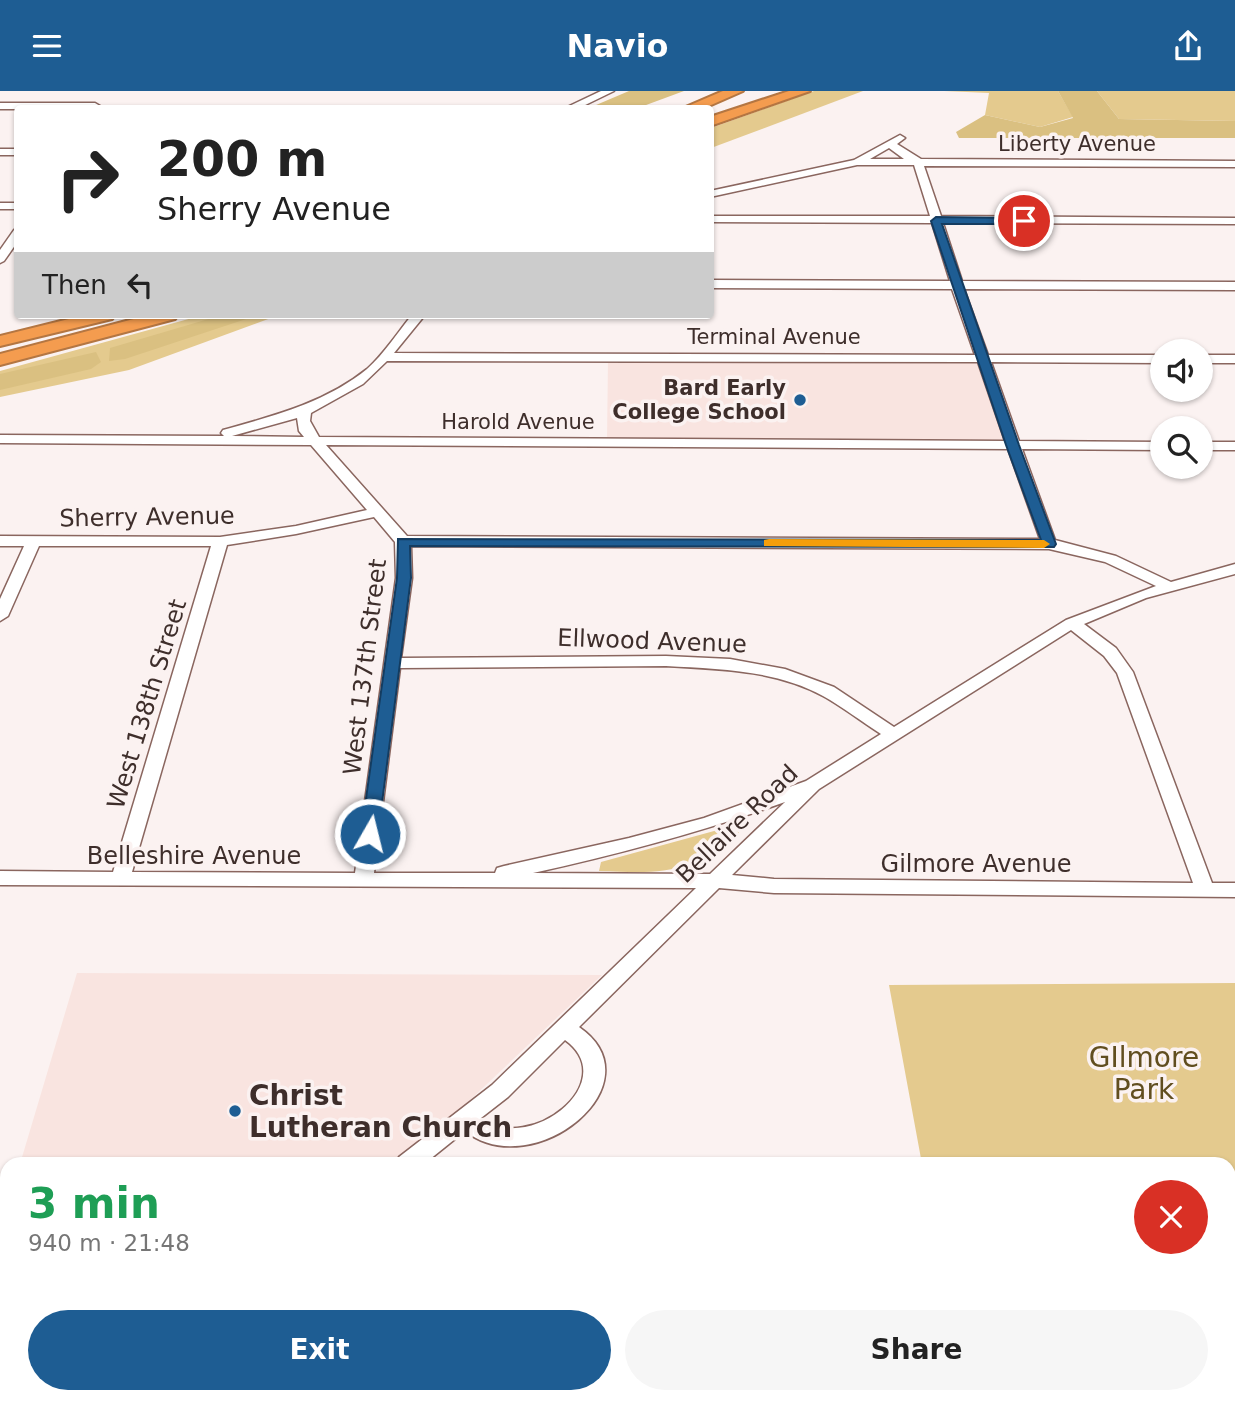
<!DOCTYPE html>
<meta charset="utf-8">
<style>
:root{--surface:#fff;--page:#f6f6f6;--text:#222;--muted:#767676;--accent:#1e5d93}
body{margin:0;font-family:"DejaVu Sans",sans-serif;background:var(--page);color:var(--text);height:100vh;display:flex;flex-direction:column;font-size:26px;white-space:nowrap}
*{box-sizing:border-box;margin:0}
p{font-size:23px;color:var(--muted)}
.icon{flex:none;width:38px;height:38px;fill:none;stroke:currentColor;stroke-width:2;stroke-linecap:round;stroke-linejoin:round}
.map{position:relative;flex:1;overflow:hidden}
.side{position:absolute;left:0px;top:1066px;width:1236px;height:247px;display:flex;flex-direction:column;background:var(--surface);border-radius:21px 21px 0 0;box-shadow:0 2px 5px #0004}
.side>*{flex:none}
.guide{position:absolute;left:14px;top:14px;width:700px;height:214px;border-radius:7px;box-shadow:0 2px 5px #0004;background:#fff;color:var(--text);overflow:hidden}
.buttons{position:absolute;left:1150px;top:248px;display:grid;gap:14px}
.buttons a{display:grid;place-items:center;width:63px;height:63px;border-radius:50%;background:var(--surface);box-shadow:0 2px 5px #0004;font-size:35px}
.pin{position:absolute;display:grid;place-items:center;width:60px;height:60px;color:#fff;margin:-30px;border:4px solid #fff;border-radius:50%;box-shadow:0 2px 7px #0007}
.me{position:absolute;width:77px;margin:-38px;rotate:8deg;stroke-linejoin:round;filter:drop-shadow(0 0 5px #0008)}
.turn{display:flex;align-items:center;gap:24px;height:147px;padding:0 28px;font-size:32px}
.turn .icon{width:91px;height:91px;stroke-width:2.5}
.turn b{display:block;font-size:49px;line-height:60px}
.then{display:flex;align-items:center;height:66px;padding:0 28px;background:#0003;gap:14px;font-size:26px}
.round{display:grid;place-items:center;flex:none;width:74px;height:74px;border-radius:37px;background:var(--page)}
.headline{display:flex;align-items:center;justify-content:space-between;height:119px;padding:0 28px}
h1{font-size:42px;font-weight:700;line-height:52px;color:#1e9e55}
.primary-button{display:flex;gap:14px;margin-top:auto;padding:14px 28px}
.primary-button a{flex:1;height:80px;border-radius:42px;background:var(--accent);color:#fff;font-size:28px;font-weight:700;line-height:80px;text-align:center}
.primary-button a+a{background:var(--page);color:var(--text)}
header{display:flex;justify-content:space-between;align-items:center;height:91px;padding:0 28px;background:var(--accent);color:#fff;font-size:32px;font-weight:700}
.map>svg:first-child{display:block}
</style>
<header><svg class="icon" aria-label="menu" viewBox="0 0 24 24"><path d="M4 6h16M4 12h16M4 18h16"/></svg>Navio<svg class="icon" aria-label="share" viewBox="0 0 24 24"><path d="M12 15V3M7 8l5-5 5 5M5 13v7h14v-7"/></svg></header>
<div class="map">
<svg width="1235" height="1311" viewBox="0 0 1235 1311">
<rect width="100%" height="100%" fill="#fbf2f1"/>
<g fill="#f9e4e0">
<polygon points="608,270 978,270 1007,350 607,349"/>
<polygon points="77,882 602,884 432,1045 394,1073 20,1073"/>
<polygon points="7,1115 7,1306 329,1306 328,1311 9,1311 0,1289 0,1139"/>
</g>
<g fill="#e4ca8e">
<polygon points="814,0 863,0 711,57 711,37"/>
<polygon points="944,0 1058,0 1073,26 1040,36 985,24 989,2"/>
<polygon points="1097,0 1235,0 1235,30 1119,28"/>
<polygon points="203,224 279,224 129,279 0,306 0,280"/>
<path d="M736,734L739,742C687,785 663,782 599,780L601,771Z"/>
<polygon points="1235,892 1235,1233 1228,1233 1228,1073 922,1073 889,894"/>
<polygon points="964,1306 1154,1306 1154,1311 965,1311"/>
</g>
<g fill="#dac081">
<polygon points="629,0 684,0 638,17 589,17"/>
<polygon points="1058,0 1097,0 1119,28 1235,30 1235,47 959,47 956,41 985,24 1040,36 1073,27"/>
<polygon points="222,224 258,224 125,268 109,270 110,257"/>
<polygon points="96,261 101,271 91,278 0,299 0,283"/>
</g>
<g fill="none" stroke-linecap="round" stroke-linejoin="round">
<defs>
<g id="minor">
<polygon points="601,0 614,0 577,18 563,18"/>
<polygon points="0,12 95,12 100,15 97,18 0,18"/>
<path d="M900,44L905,47L897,53L921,68L1235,70V76L924,75L941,125L1235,127V133L943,132L962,190L1235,191V199L964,198L988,264H1162V272L991,271L1019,350L1162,351V359L1022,358L1055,449L1116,465L1171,491L1235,473V483L1146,507L1084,533L1116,557L1133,581L1212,792H1235V806L774,802L719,797L579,936C660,992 534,1094 465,1040L424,1073H396L399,1066L492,994L696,797L0,794V780L113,781L211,455H39L8,525L0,530V508L24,455H0V445L220,446L296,435L367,419L311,354L0,352V344L224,345L221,342L223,339C273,325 325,312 367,278C384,263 398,241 412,224H425L394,262L975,264L952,198L710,197V189L950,190L932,132L710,131V125H930L914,74H857L710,106V100L854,69ZM889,57L904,68H870ZM387,270L978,271L1005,350L319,346L310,330L311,322L363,293ZM297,327L299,340L304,346L232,345ZM326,354L1008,358L1040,448L407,445ZM374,426L395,451L396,487L355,782L132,781L227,454L296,443ZM411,455L1049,458L1105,471L1156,495L1066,529L894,636L834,596L785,578L730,568L666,565L401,567L412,487ZM1071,539L1104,565L1117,582L1193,792L774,788L732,784L819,698ZM666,575C719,578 776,579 823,605C843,616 862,631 881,643L806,690L704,727L629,747L504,775L497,777L495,782H374L400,577ZM785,711L710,783L533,782C619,763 702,741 785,711ZM565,949C623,991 529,1064 481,1027L508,1006Z"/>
<rect x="0" y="58" width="18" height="6"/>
<rect x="0" y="112" width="18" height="6"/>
<polygon points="18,138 18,150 4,170 0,172 0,159 14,139"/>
<rect x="1200" y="264" width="35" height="8"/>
<rect x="1200" y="351" width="35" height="8"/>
<polygon points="7,1269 7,1293 0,1295 0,1271"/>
<polygon points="7,1305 31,1306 34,1311 8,1311"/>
<polygon points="1164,1306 1189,1306 1192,1311 1166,1311"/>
</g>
<g id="highway">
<polygon points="723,0 743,0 702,18 681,18"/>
<polygon points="789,0 810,0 710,35 710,26"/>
<polygon points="85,224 115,224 112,228 0,255 0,245"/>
<polygon points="149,224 178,224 175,228 0,274 0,263"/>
</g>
</defs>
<use href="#minor" stroke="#8a665f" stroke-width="3"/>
<use href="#highway" stroke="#b47642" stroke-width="4"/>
<use href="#minor" fill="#fff" fill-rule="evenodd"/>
<use href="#highway" fill="#f49c4f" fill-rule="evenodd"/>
</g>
<polygon fill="#1e5d93" stroke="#143c60" stroke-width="2" points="936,126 1024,127 1029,130 1024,133 942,133 1019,354 1056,453 1054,456 410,455 411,487 378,743 370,749 364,747 361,743 397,487 398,448 1041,449 1006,354 931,130"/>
<polygon fill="#f59e0b" points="769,448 1044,449 1050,453 1044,457 764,455 764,449"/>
<g fill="#1e5d93" stroke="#fbf2f1" stroke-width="2.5">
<circle cx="800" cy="309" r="7"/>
<circle cx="235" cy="1020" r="7"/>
</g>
<g text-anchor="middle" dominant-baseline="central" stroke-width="7" stroke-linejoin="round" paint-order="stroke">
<g font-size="21" fill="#3e2e2b" stroke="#fbf2f1">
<text x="1077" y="53">Liberty Avenue</text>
<text x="774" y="246">Terminal Avenue</text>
<text x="518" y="331">Harold Avenue</text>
</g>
<g font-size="21" font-weight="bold" fill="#3e2e2b" stroke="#fbf2f1" text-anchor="end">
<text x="786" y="297">Bard Early<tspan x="786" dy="24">College School</tspan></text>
</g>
<g font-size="24" fill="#3e2e2b" stroke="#fbf2f1">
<text transform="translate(147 426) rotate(-1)">Sherry Avenue</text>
<text transform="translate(652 550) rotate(2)">Ellwood Avenue</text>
<text transform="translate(365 576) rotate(-83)">West 137th Street</text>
<text transform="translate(147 613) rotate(-73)">West 138th Street</text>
<text transform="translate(737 733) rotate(-44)">Bellaire Road</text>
<text x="194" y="765">Belleshire Avenue</text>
<text x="976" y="773">Gilmore Avenue</text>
</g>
<g font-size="28" fill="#614e1f" stroke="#fbf2f1">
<text x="1144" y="966">GIlmore<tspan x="1144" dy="32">Park</tspan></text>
</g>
<g font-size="28" font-weight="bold" fill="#3e2e2b" stroke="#fbf2f1" text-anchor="start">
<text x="249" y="1004">Christ<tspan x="249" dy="32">Lutheran Church</tspan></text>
</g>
</g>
</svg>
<div class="buttons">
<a><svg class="icon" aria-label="sound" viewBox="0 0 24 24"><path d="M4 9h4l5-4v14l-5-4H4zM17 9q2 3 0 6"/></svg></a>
<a><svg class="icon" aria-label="search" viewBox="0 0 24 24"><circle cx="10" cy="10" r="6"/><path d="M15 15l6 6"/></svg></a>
</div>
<div class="pin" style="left:1024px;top:130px;background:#d93025"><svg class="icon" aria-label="arrive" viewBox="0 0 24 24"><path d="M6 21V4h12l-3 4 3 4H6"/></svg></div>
<svg class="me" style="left:370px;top:743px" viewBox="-20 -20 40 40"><circle r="17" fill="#1e5d93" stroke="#fff" stroke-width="3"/><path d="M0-11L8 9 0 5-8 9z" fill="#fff"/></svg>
<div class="guide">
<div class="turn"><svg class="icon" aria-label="right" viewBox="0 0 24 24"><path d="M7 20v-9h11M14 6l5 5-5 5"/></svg><div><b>200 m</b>Sherry Avenue</div></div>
<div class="then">Then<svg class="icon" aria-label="left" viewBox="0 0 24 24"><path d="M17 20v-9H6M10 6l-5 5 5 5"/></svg></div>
</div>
<section class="side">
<div class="headline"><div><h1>3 min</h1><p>940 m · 21:48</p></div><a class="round" style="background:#d93025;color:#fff"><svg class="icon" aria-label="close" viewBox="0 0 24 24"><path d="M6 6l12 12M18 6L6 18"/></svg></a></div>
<div class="primary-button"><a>Exit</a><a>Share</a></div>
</section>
</div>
